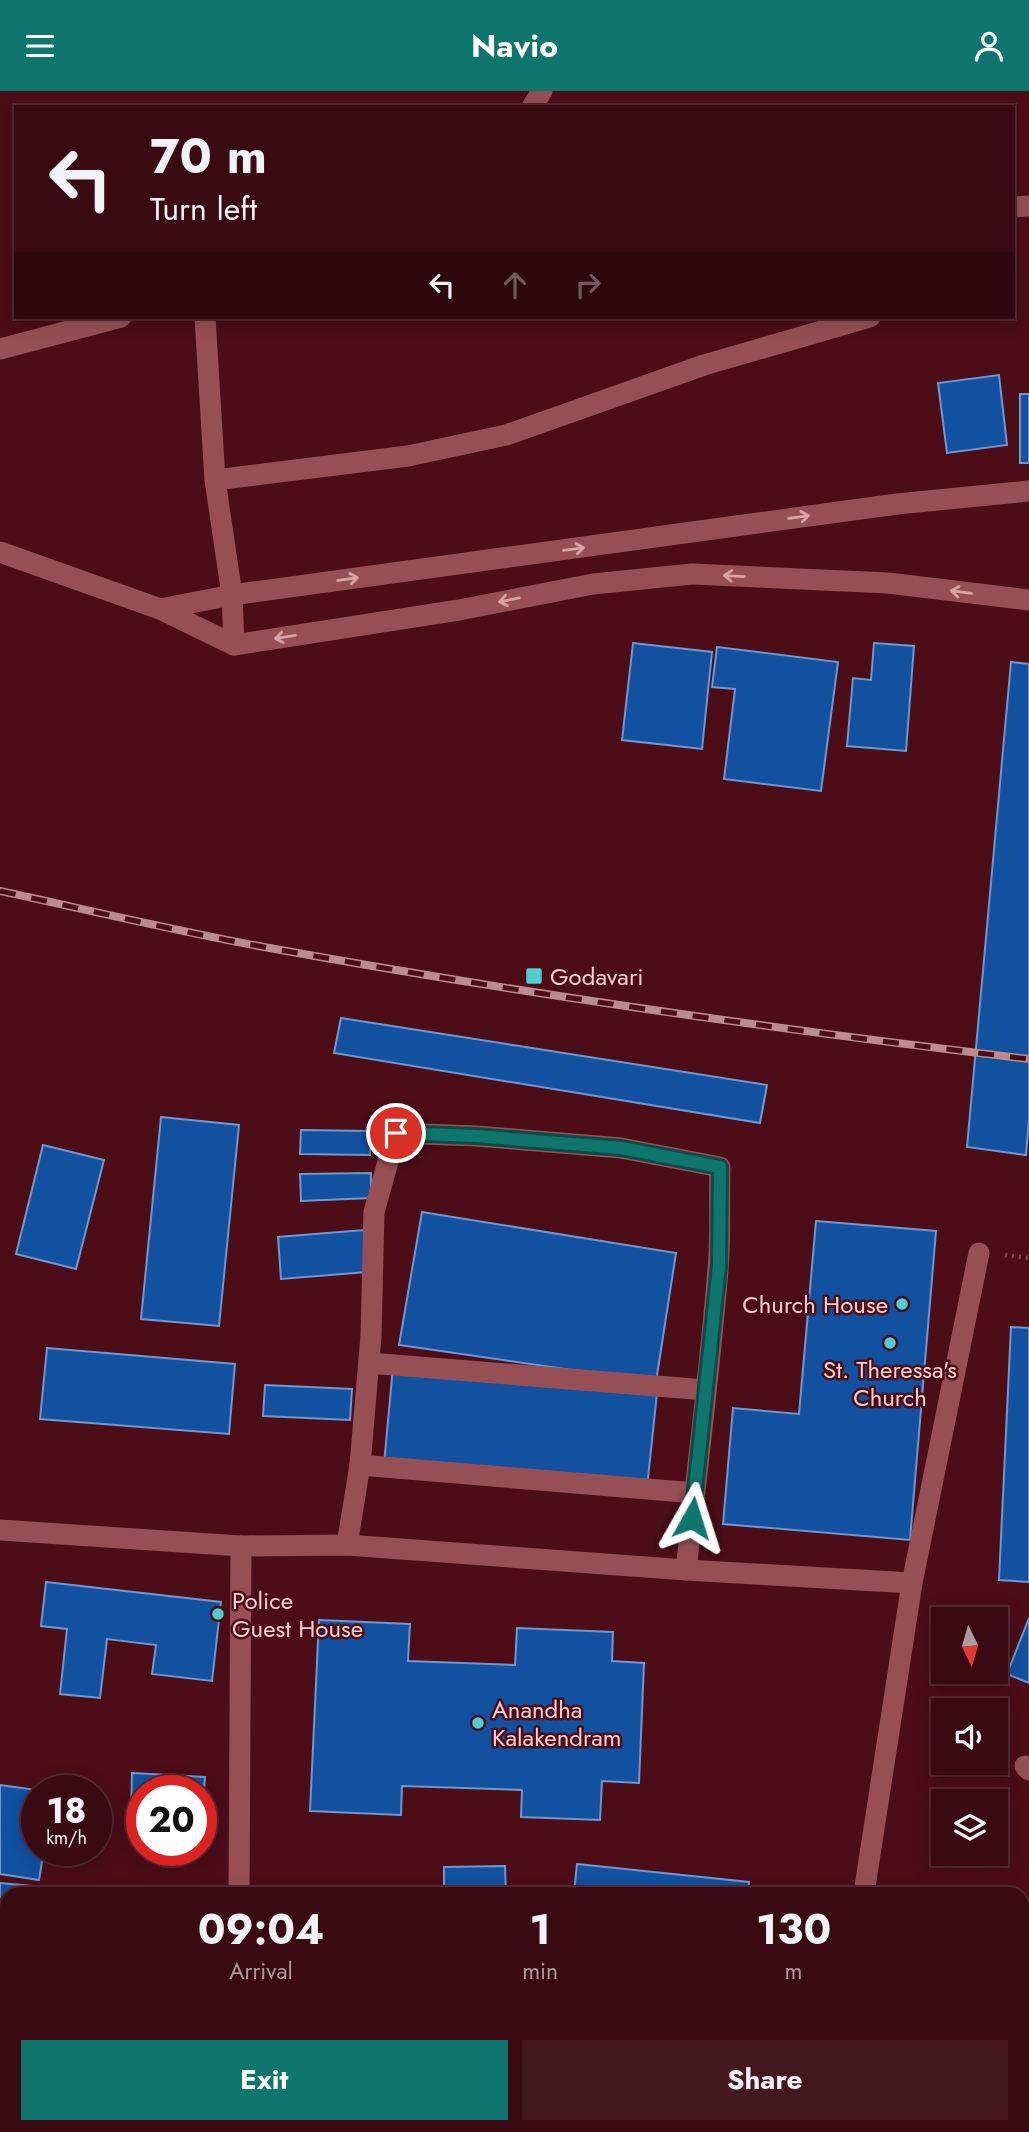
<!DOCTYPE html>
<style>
:root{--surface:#390a11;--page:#44181f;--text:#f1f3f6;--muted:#ab9a9f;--line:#532b31;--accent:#0f766e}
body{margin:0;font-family:Jost,sans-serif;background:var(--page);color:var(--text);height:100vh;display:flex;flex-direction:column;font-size:26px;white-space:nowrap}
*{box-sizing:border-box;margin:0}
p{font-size:23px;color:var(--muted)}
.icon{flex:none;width:38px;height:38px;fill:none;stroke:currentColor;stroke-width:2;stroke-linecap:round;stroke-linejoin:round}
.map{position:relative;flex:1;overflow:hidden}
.panel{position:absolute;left:0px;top:1796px;width:1029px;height:247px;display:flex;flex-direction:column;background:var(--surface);border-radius:21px 21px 0 0;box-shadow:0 4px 18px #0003,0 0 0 2px var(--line)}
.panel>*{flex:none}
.banner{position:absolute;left:14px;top:14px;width:1001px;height:214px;border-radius:0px;box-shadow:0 4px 18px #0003,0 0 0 2px var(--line);background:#390a11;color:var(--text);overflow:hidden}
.needle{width:46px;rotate:175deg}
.fabs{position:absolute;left:931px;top:1516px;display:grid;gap:14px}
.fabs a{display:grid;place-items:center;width:77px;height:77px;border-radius:0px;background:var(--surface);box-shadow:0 4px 18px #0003,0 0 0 2px var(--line);font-size:35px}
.speed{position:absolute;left:21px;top:1684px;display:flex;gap:14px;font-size:35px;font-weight:700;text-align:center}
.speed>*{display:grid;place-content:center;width:91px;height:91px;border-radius:50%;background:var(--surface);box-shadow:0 4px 18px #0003,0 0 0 2px var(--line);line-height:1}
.speed small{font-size:18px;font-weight:400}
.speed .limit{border:10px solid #d22;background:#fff;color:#111}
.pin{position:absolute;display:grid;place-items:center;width:60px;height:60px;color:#fff;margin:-30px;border:4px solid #fff;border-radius:50%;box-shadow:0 2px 7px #0007}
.me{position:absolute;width:77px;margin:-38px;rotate:6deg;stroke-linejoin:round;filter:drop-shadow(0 0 5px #0008)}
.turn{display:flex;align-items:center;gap:24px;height:147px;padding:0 21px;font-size:32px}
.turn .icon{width:91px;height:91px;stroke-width:2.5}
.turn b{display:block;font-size:49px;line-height:60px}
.lanes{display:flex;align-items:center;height:66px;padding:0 21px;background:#0003;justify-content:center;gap:35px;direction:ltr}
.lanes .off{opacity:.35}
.eta{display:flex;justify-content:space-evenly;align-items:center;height:119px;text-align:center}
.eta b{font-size:42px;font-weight:700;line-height:49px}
.action{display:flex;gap:14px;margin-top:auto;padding:14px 21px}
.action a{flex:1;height:80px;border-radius:0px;background:var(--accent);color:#fff;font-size:28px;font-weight:700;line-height:80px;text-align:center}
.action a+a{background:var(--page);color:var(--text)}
header{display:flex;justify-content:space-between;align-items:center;height:91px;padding:0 21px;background:var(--accent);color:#fff;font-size:32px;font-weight:700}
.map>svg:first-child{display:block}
</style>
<header><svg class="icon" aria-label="menu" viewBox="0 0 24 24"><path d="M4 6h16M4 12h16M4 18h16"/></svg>Navio<svg class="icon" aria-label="person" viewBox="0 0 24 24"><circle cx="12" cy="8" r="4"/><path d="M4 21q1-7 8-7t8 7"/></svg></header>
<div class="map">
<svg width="1029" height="2041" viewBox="0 0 1029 2041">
<rect width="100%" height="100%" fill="#4c0d17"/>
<g fill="#1151a0" stroke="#7097ce" stroke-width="2">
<polygon points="999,284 1007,354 947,362 938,292"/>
<rect x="1020" y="303" width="9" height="69"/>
<polygon points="633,552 712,561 702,658 622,649"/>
<polygon points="874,552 914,555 906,660 847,655 853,587 871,589"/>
<polygon points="717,556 838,571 821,700 724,688 735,598 712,596"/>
<polygon points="1011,571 1029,573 1029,1028 1026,1064 967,1056"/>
<polygon points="341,927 767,994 760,1032 334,962"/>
<polygon points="161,1026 239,1034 219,1235 141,1228"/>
<polygon points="301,1039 371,1040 370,1064 300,1063"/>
<polygon points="43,1054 104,1069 76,1178 16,1163"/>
<polygon points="371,1082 371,1107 301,1110 300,1083"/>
<polygon points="422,1121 676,1162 656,1291 399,1254"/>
<polygon points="816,1130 936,1140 910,1449 723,1433 733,1317 799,1323"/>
<polygon points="364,1139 367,1181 281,1188 278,1146"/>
<polygon points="1011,1236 1029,1237 1029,1491 999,1489"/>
<polygon points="47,1257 235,1273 229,1343 40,1328"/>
<polygon points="393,1276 657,1302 647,1397 384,1373"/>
<polygon points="265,1294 352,1298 350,1329 263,1325"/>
<polygon points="46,1491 221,1511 212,1590 152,1583 156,1554 107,1548 100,1607 60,1603 67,1538 41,1535"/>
<polygon points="1029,1527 1029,1592 1007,1583"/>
<polygon points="319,1529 410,1533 408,1570 515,1574 517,1537 613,1541 612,1570 644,1572 639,1692 602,1690 600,1729 521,1726 522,1699 402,1695 401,1724 310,1720"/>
<polygon points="132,1682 205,1686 202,1729 201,1699 142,1699 142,1726 131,1725"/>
<polygon points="0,1694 37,1699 37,1759 44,1759 39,1789 0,1783"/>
<polygon points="577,1773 749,1791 748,1802 574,1802"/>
<polygon points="505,1775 506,1802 444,1802 444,1776"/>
<polygon points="0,1792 32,1795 31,1802 7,1802 7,1850 0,1849"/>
<polygon points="0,2000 7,2000 7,2035 17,2035 17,2041 0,2041"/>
<polygon points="276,2035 441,2035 442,2041 276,2041"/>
<polygon points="451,2035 519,2035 520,2041 451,2041"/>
</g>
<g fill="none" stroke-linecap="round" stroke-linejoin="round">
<polyline stroke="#854d54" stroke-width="4.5" stroke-dasharray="2 5" stroke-linecap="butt" points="1005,1164 1029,1167"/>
<g stroke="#965055" stroke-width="21">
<polyline points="369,1272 706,1299"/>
<path d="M686,1479C697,1379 710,1278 718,1178C721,1144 719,1110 720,1076L621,1057L476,1045L396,1042L374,1121L371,1245L360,1374L695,1402"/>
<polyline points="1025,1675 1029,1679"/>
</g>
<g stroke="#965055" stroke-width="21">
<polyline points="532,16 542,0"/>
<polyline points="1013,116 1029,115"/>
<polyline points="205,226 215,389 232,504 234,554"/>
<polyline points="0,258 121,226"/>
<polyline points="215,389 408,365 506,344 704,274 870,226"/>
<polyline points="0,1439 241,1455 347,1454 686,1479 912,1492"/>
<polyline points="347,1454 360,1374"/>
<polyline points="239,1802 241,1455"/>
<polyline points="237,2041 237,2035"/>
</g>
<g stroke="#965055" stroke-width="21">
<polyline points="0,461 160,518 234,554 459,519 593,493 692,483 888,492 1029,509"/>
<polyline points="160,518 232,504 897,413 1029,400"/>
<polyline points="864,1802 912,1492 979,1162"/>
<polyline points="842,2041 842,2035"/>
</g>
<defs>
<path id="rail" d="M0,800C88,819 176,840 264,856C518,902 773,938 1029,968"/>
</defs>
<use href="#rail" stroke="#bc8b90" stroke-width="8"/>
<use href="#rail" stroke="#4c0d17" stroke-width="5" stroke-dasharray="16" stroke-linecap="butt"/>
</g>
<defs><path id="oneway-shaft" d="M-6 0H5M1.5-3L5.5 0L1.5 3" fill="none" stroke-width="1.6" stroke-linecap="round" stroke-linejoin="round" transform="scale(1.75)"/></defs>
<g stroke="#d6a3a6">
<use href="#oneway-shaft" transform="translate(799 426) rotate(-8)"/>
<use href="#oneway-shaft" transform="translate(574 458) rotate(-8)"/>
<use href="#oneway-shaft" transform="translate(734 485) rotate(-177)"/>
<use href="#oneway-shaft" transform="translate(348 488) rotate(-8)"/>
<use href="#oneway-shaft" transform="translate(961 501) rotate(-173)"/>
<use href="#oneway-shaft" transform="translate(509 509) rotate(169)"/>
<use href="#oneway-shaft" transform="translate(285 546) rotate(171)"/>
</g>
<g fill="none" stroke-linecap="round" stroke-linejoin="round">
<defs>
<polyline id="route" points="396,1042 476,1045 621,1057 720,1076 719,1175 692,1427"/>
</defs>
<use href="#route" stroke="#0a4d48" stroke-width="18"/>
<use href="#route" stroke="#0f766e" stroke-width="12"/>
</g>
<g fill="#52cdcf" stroke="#4c0d17" stroke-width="2.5">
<rect x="525" y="876" width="18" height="18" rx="3.5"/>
<circle cx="902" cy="1213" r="7"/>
<circle cx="890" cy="1252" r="7"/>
<circle cx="218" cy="1523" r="7"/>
<circle cx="478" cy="1632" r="7"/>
</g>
<g text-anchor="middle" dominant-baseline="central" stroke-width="5" stroke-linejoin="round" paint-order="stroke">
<g font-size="24" fill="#f9d0d1" stroke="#4c0d17" text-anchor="start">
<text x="550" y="885">Godavari</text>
<text x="888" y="1213" text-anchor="end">Church House</text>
<text x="890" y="1278" text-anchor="middle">St. Theressa's<tspan x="890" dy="28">Church</tspan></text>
<text x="232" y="1509">Police<tspan x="232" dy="28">Guest House</tspan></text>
<text x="492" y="1618">Anandha<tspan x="492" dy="28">Kalakendram</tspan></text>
</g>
</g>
</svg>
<div class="fabs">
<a><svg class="needle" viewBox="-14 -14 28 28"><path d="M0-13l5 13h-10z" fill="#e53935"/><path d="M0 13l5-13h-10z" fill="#ab9a9f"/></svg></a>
<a><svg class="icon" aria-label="sound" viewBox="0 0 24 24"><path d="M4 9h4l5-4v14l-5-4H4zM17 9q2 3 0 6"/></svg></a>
<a><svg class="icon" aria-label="layers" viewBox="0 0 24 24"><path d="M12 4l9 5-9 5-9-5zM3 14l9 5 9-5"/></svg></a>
</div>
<div class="speed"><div>18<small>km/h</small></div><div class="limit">20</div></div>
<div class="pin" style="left:396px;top:1042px;background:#d93025"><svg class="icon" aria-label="arrive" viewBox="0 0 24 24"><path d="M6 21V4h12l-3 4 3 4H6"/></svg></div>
<svg class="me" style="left:692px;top:1427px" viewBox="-20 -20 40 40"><path d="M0-17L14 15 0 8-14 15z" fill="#0f766e" stroke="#fff" stroke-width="4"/></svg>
<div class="banner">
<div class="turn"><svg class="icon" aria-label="left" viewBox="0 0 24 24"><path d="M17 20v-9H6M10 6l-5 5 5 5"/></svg><div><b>70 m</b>Turn left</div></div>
<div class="lanes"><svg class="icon" aria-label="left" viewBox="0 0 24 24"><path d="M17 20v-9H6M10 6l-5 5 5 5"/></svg><svg class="icon off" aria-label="ahead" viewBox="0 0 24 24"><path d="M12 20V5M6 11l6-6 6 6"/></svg><svg class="icon off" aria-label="right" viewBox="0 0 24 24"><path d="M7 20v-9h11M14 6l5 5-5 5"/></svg></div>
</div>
<section class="panel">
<div class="eta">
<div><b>09:04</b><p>Arrival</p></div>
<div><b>1</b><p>min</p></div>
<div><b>130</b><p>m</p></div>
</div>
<div class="action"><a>Exit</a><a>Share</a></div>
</section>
</div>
